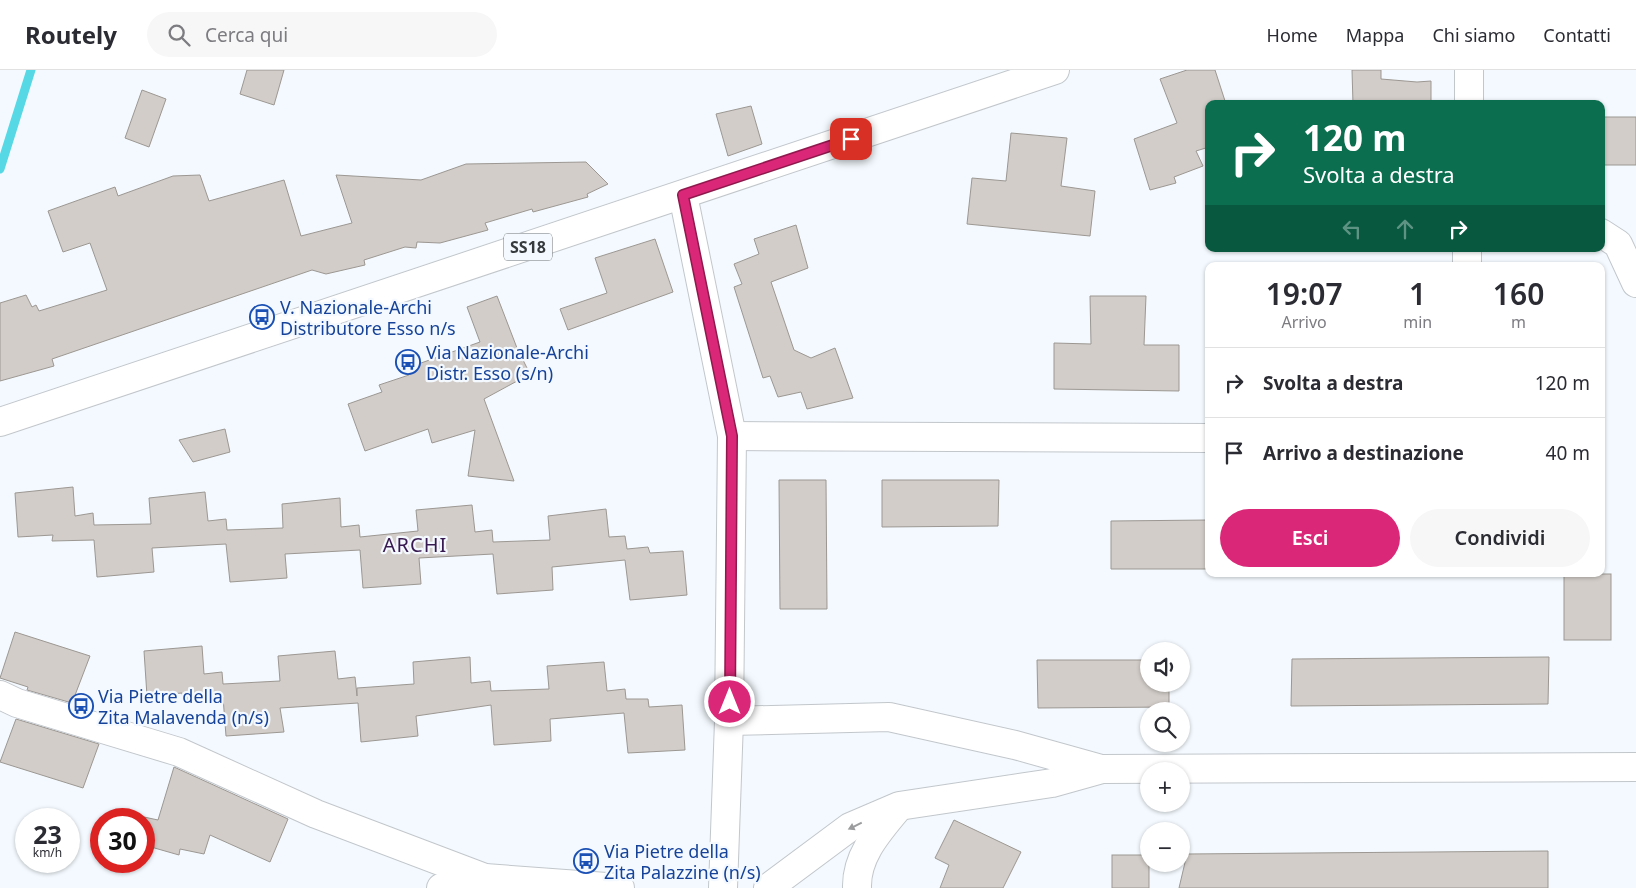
<!DOCTYPE html>
<html lang="it">
<meta charset="utf-8">
<style>
:root{--surface:#fff;--page:#f7f7f7;--text:#2b2b33;--muted:#7c7c81;--line:#e1e1e2;--accent:#db2777}
body{margin:0;font-family:"Noto Sans",sans-serif;background:var(--page);color:var(--text);height:100vh;display:flex;flex-direction:column;font-size:19px;white-space:nowrap}
*{box-sizing:border-box;margin:0}
p{font-size:16px;color:var(--muted)}
.icon{flex:none;width:28px;height:28px;fill:none;stroke:currentColor;stroke-width:2;stroke-linecap:round;stroke-linejoin:round}
.map{position:relative;flex:1;overflow:hidden}
.drawer{position:absolute;left:1205px;top:192px;width:400px;height:315px;display:flex;flex-direction:column;background:var(--surface);border-radius:10px;box-shadow:0 1px 4px #0004}
.drawer>*{flex:none}
.hud{position:absolute;left:1205px;top:30px;width:400px;height:152px;border-radius:10px;box-shadow:0 1px 4px #0004;background:#0b6e4f;color:#fff;overflow:hidden}
.controls{position:absolute;left:1140px;top:572px;display:grid;gap:10px}
.controls a{display:grid;place-items:center;width:50px;height:50px;border-radius:50%;background:var(--surface);box-shadow:0 1px 4px #0004;font-size:25px}
.speed{position:absolute;left:15px;top:738px;display:flex;gap:10px;font-size:25px;font-weight:700;text-align:center}
.speed>*{display:grid;place-content:center;width:65px;height:65px;border-radius:50%;background:var(--surface);box-shadow:0 1px 4px #0004;line-height:1}
.speed small{font-size:12px;font-weight:400}
.speed .limit{border:8px solid #d22;background:#fff;color:#111}
.pin{position:absolute;display:grid;place-items:center;width:42px;height:42px;color:#fff;margin:-21px;border-radius:10px;box-shadow:0 2px 8px #0006}
.me{position:absolute;width:55px;margin:-28px;rotate:0deg;stroke-linejoin:round;filter:drop-shadow(0 0 4px #0008)}
.turn{display:flex;align-items:center;gap:18px;height:105px;padding:0 15px;font-size:22px}
.turn .icon{width:65px;height:65px;stroke-width:2.5}
.turn b{display:block;font-size:35px;line-height:42px}
.lanes{display:flex;align-items:center;height:48px;padding:0 15px;background:#0003;justify-content:center;gap:25px;direction:ltr}
.lanes .off{opacity:.35}
.eta{display:flex;justify-content:space-evenly;align-items:center;height:85px;text-align:center}
.eta b{font-size:30px;font-weight:600;line-height:35px}
.cta{display:flex;gap:10px;margin-top:auto;padding:10px 15px}
.cta a{flex:1;height:58px;border-radius:30px;background:var(--accent);color:#fff;font-size:20px;font-weight:600;line-height:58px;text-align:center}
.cta a+a{background:var(--page);color:var(--text)}
ul{padding:0;list-style:none}
li{display:flex;align-items:center;gap:15px;height:70px;padding:0 15px;border-top:1px solid var(--line)}
li div{flex:1}
li b{display:block;font-size:19px}
li em{font-style:normal}
header{display:flex;align-items:center;gap:30px;box-sizing:border-box;height:70px;padding:0 25px;background:var(--surface);border-bottom:1px solid var(--line)}
header strong{font-size:24px}
nav{display:flex;gap:28px;margin-inline-start:auto;font-size:18px}
.search{width:350px;height:45px;background:var(--page);display:flex;align-items:center;gap:12px;box-sizing:border-box;padding:0 18px;border-radius:28px;color:var(--muted);font-size:19px}
.map>svg:first-child{display:block}
</style>
<header>
<strong>Routely</strong>
<div class="search"><svg class="icon" aria-label="search" viewBox="0 0 24 24"><circle cx="10" cy="10" r="6"/><path d="M15 15l6 6"/></svg>Cerca qui</div>
<nav><a>Home</a><a>Mappa</a><a>Chi siamo</a><a>Contatti</a></nav>
</header>
<div class="map">
<svg width="1636" height="818" viewBox="0 0 1636 818">
<rect width="100%" height="100%" fill="#f3f9fe"/>
<g fill="none" stroke-linecap="round" stroke-linejoin="round">
<polyline stroke="#56d8e5" stroke-width="9" points="0,99 31,0"/>
</g>
<g fill="#d2cdc8" stroke="#9c9792">
<polygon points="247,0 284,0 274,35 240,24"/>
<polygon points="1187,0 1215,0 1226,34 1209,34 1209,77 1196,81 1203,96 1174,107 1176,113 1150,120 1134,69 1177,53 1160,9"/>
<polygon points="1352,0 1381,0 1381,9 1417,12 1431,11 1431,34 1353,34"/>
<polygon points="142,20 166,29 149,77 125,68"/>
<polygon points="751,36 762,74 728,86 716,44"/>
<rect x="1601" y="47" width="35" height="48"/>
<polygon points="1011,63 1067,68 1061,116 1095,121 1090,166 967,154 972,108 1006,111"/>
<polygon points="586,92 608,114 587,124 588,127 533,142 532,139 485,153 488,160 440,173 417,172 416,178 405,177 364,190 365,195 326,204 312,200 52,289 54,296 0,311 0,233 26,225 32,237 36,235 39,241 107,220 90,173 63,182 48,141 115,117 118,126 173,106 200,105 209,131 284,110 301,166 352,153 336,105 421,110 466,94"/>
<polygon points="796,155 808,198 771,212 794,280 811,288 835,278 853,328 807,339 801,322 778,327 770,306 763,308 734,217 742,214 734,194 759,184 754,169"/>
<polygon points="655,169 673,222 568,260 560,239 607,223 595,188"/>
<polygon points="497,226 517,278 530,304 484,329 514,411 468,406 475,360 432,373 428,359 365,381 348,334 382,322 379,315 409,305 407,298 480,272 467,237"/>
<polygon points="1090,226 1146,226 1144,275 1179,275 1179,321 1054,319 1054,273 1091,274"/>
<polygon points="225,359 230,382 193,392 179,370"/>
<polygon points="779,410 826,410 827,539 780,539"/>
<polygon points="882,410 999,410 998,456 882,457"/>
<polygon points="73,417 75,446 93,443 94,455 151,454 149,428 205,422 208,451 226,449 227,460 283,458 282,434 340,428 341,457 359,455 360,467 418,461 416,440 472,435 475,462 492,460 493,472 550,470 548,446 606,439 609,467 625,466 627,479 648,477 650,483 683,481 687,525 630,530 625,490 552,497 553,520 497,524 493,484 419,488 421,514 363,518 360,480 285,484 287,508 230,512 226,474 152,478 154,502 97,507 94,470 52,471 53,465 18,467 15,423"/>
<polygon points="1209,450 1209,499 1111,499 1111,451"/>
<rect x="1564" y="504" width="47" height="66"/>
<polygon points="15,562 90,586 72,633 27,620 28,617 0,608"/>
<polygon points="202,576 204,604 222,602 223,614 280,611 278,586 335,581 338,609 355,607 357,626 357,618 414,614 413,592 470,587 471,613 490,611 491,621 549,619 547,596 604,592 607,621 625,619 626,629 648,629 649,637 682,635 685,680 628,683 624,643 550,649 551,671 494,675 491,635 416,646 418,666 361,672 358,633 280,638 284,662 226,666 223,627 183,630 182,623 147,626 144,581"/>
<polygon points="1549,587 1548,634 1291,636 1292,589"/>
<polygon points="1037,590 1149,590 1149,614 1169,614 1169,637 1038,638"/>
<polygon points="16,649 99,674 83,718 0,692"/>
<polygon points="174,697 288,749 270,792 210,765 204,784 180,779 179,785 144,775 144,747 158,750"/>
<polygon points="954,750 1021,782 1003,818 940,818 949,795 935,788"/>
<polygon points="1548,781 1548,818 1179,818 1187,784"/>
<rect x="1112" y="785" width="37" height="33"/>
</g>
<g fill="none" stroke-linecap="round" stroke-linejoin="round">
<defs>
<g id="minor">
<polyline points="1469,0 1469,34"/>
<polyline points="683,125 732,366 729,651 723,818"/>
<polyline points="1601,163 1618,174 1636,213"/>
<polyline points="1467,196 1467,179"/>
<polyline points="732,366 1209,368"/>
<polyline points="0,625 17,633 179,682 316,744 485,808 620,818"/>
<polyline points="729,651 889,647 1015,675 1101,699"/>
<polyline points="441,818 485,808"/>
<polyline points="768,818 850,757 899,736 1052,713 1102,699 1636,697"/>
<path d="M857,818C856,786 878,762 897,739"/>
</g>
<polyline id="primary" points="0,352 1055,0"/>
</defs>
<use href="#minor" stroke="#c2c7cc" stroke-width="30"/>
<use href="#primary" stroke="#c2c7cc" stroke-width="30"/>
<use href="#minor" stroke="#fff" stroke-width="28"/>
<use href="#primary" stroke="#fff" stroke-width="28"/>
</g>
<defs><path id="oneway-solid" d="M-6-.8H1V-3.2L6.5 0L1 3.2V.8H-6Z" transform="scale(1.25)"/></defs>
<use fill="#9b9c9e" href="#oneway-solid" transform="translate(855 756) rotate(154)"/>
<g fill="none" stroke-linecap="round" stroke-linejoin="round">
<defs>
<polyline id="route" points="730,632 732,366 683,125 851,69"/>
</defs>
<use href="#route" stroke="#8e194d" stroke-width="12"/>
<use href="#route" stroke="#db2777" stroke-width="9"/>
</g>
<defs>
<symbol id="bus-ring" viewBox="-11 -11 22 22"><circle r="9.5" fill="#f3f9fe" stroke="#1a4fb4" stroke-width="1.5"/><path d="M-5-6H5V4H4V6H2V4H-2V6H-4V4H-5ZM-3.5-4V0h7V-4ZM-3.5 1.2v1.5H-2V1.2ZM2 1.2v1.5H3.5V1.2Z" fill="#1a4fb4"/></symbol>
</defs>
<g fill-rule="evenodd">
<use href="#bus-ring" x="248" y="233" width="28" height="28"/>
<use href="#bus-ring" x="394" y="278" width="28" height="28"/>
<use href="#bus-ring" x="67" y="622" width="28" height="28"/>
<use href="#bus-ring" x="572" y="777" width="28" height="28"/>
</g>
<g text-anchor="middle" dominant-baseline="central" stroke-width="4.5" stroke-linejoin="round" paint-order="stroke">
<rect fill="#f3f9fe" stroke="#6f7376" stroke-width="1" x="504" y="163.5" width="48" height="27" rx="4"/>
<g font-size="16" font-weight="bold" fill="#373a3c">
<text x="528" y="177">SS18</text>
</g>
<g font-size="18" fill="#164399" stroke="#f3f9fe" text-anchor="start">
<text x="280" y="237">V. Nazionale-Archi<tspan x="280" dy="21">Distributore Esso n/s</tspan></text>
<text x="426" y="282">Via Nazionale-Archi<tspan x="426" dy="21">Distr. Esso (s/n)</tspan></text>
<text x="98" y="626">Via Pietre della<tspan x="98" dy="21">Zita Malavenda (n/s)</tspan></text>
<text x="604" y="781">Via Pietre della<tspan x="604" dy="21">Zita Palazzine (n/s)</tspan></text>
</g>
<g font-size="20" letter-spacing="1" fill="#381950" stroke="#f3f9fe">
<text x="415" y="474">ARCHI</text>
</g>
</g>
</svg>
<div class="controls">
<a><svg class="icon" aria-label="sound" viewBox="0 0 24 24"><path d="M4 9h4l5-4v14l-5-4H4zM17 9q2 3 0 6"/></svg></a>
<a><svg class="icon" aria-label="search" viewBox="0 0 24 24"><circle cx="10" cy="10" r="6"/><path d="M15 15l6 6"/></svg></a>
<a>+</a>
<a>−</a>
</div>
<div class="speed"><div>23<small>km/h</small></div><div class="limit">30</div></div>
<div class="pin" style="left:851px;top:69px;background:#d93025"><svg class="icon" aria-label="arrive" viewBox="0 0 24 24"><path d="M6 21V4h12l-3 4 3 4H6"/></svg></div>
<svg class="me" style="left:730px;top:632px" viewBox="-20 -20 40 40"><circle r="17" fill="#db2777" stroke="#fff" stroke-width="3"/><path d="M0-11L8 9 0 5-8 9z" fill="#fff"/></svg>
<div class="hud">
<div class="turn"><svg class="icon" aria-label="right" viewBox="0 0 24 24"><path d="M7 20v-9h11M14 6l5 5-5 5"/></svg><div><b>120 m</b>Svolta a destra</div></div>
<div class="lanes"><svg class="icon off" aria-label="left" viewBox="0 0 24 24"><path d="M17 20v-9H6M10 6l-5 5 5 5"/></svg><svg class="icon off" aria-label="ahead" viewBox="0 0 24 24"><path d="M12 20V5M6 11l6-6 6 6"/></svg><svg class="icon" aria-label="right" viewBox="0 0 24 24"><path d="M7 20v-9h11M14 6l5 5-5 5"/></svg></div>
</div>
<section class="drawer">
<div class="eta">
<div><b>19:07</b><p>Arrivo</p></div>
<div><b>1</b><p>min</p></div>
<div><b>160</b><p>m</p></div>
</div>
<ul>
<li><svg class="icon" aria-label="right" viewBox="0 0 24 24"><path d="M7 20v-9h11M14 6l5 5-5 5"/></svg><div><b>Svolta a destra</b></div><em>120 m</em></li>
<li><svg class="icon" aria-label="arrive" viewBox="0 0 24 24"><path d="M6 21V4h12l-3 4 3 4H6"/></svg><div><b>Arrivo a destinazione</b></div><em>40 m</em></li>
</ul>
<div class="cta"><a>Esci</a><a>Condividi</a></div>
</section>
</div>
